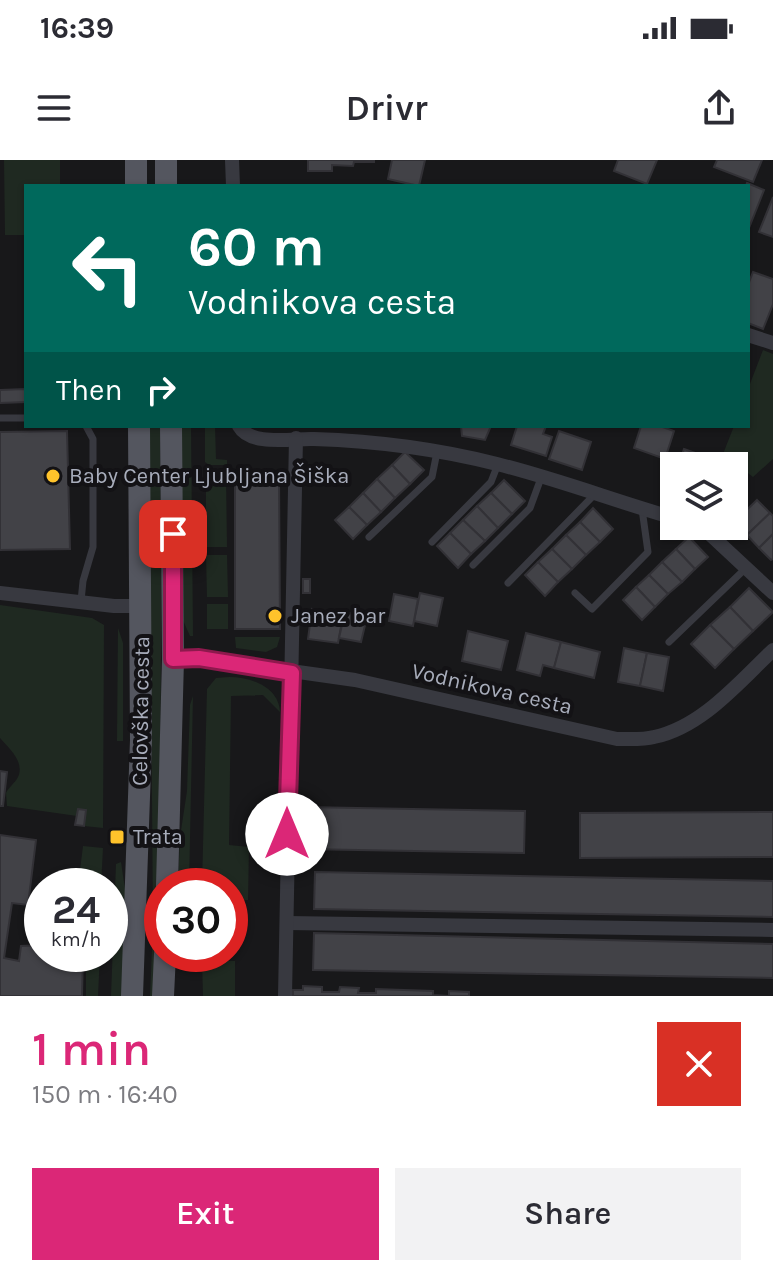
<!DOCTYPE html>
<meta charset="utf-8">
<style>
:root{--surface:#fff;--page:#f2f2f3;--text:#2b2b33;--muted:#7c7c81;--accent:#db2777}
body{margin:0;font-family:Karla,sans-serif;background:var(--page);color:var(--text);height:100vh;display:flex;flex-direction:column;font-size:30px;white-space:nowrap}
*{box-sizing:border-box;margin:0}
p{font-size:26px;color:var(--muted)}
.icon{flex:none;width:44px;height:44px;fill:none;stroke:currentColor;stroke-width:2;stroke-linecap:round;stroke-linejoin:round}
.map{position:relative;height:836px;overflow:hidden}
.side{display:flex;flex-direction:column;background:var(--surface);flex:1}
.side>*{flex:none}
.hud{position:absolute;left:24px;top:24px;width:726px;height:244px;border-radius:0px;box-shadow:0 2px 6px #0004;background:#00695c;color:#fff;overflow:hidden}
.controls{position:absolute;left:660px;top:292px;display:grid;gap:16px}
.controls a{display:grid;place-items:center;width:88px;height:88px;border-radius:0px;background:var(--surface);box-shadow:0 2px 6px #0004;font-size:40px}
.speed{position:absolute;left:24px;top:708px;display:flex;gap:16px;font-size:40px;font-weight:700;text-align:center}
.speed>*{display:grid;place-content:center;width:104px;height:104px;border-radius:50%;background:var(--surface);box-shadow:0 2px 6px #0004;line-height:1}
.speed small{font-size:20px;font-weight:400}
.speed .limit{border:12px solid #d22;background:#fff;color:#111}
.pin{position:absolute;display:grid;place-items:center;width:68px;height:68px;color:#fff;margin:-34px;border-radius:16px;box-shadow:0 4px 12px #0006}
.me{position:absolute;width:88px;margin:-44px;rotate:0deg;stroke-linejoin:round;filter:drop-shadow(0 0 6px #0008)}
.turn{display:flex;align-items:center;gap:28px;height:168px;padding:0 32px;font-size:36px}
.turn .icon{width:104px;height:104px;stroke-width:2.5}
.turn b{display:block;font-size:56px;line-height:68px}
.then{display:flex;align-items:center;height:76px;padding:0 32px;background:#0003;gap:16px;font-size:30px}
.round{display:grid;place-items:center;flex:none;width:84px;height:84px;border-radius:0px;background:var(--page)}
.head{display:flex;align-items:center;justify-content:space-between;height:136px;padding:0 32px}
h1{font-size:48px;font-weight:600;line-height:60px;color:var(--accent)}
.primary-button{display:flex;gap:16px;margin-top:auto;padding:16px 32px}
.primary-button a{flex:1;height:92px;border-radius:0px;background:var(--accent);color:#fff;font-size:32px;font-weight:600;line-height:92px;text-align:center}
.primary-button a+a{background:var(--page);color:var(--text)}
.status{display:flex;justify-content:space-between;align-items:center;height:56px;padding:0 40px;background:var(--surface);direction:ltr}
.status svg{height:22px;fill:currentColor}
header{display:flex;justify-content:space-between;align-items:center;height:104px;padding:0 32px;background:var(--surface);font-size:36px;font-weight:600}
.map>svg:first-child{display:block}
</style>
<div class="status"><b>16:39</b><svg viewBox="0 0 49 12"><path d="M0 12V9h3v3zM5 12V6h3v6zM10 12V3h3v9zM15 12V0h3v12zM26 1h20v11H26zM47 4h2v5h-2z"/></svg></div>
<header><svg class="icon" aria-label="menu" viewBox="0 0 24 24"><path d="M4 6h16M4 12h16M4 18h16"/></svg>Drivr<svg class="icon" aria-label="share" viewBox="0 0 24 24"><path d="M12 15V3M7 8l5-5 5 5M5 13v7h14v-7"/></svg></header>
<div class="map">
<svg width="773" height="836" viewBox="0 0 773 836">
<rect width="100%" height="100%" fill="#18181a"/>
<g fill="#1f2921">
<polygon points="4,0 60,0 60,26 26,26 26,75 5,75"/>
<polygon points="763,190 773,194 773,299 753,317 723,294 734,266 748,266 748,229"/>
<path d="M149,266H160C162,456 162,646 153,836H150L153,765Z"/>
<polygon points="180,266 191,266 193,476 190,476 182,458"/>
<polygon points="205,266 215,266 216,299 227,300 227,305 209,305 205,302"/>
<polygon points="208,314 226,316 227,387 206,387 206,316"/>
<polygon points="206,395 227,395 228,437 207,437"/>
<rect x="207" y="444" width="21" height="25"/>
<path d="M0,445L92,458L104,465L103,668L84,666L86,650L78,649L77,656L7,646L6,633C9,627 15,623 18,617C25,602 9,588 0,578Z"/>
<polygon points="118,468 123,483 123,581 117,581"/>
<polygon points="235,477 280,477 277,487 266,492 236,488"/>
<path d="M229,517C251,517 279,527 280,552L263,535L231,536L229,685L249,687L248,740H230V726H202L207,529L216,518Z"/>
<polygon points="193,536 189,726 178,726 180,677 187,631 190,545"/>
<polygon points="83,686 103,688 101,726 78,726"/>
<polygon points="121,702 126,736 122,836 111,836 116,704"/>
<polygon points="86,794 100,794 98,836 86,836"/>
<polygon points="202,800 235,801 235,836 203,836"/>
</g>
<g fill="#424247" stroke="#323136" stroke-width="2">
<polygon points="308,0 374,0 374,2 354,2 353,6 332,5 332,11 308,11"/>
<polygon points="392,0 425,0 419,26 388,19"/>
<polygon points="618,0 657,0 647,24 614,11"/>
<polygon points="717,0 762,0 753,22 714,7"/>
<polygon points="747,23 764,30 749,68 746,26"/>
<polygon points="773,37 773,77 759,72"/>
<polygon points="753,112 773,119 773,144 763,169 748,163 748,125"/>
<polygon points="26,229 26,242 0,243 0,230"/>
<polygon points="461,266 491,266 485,280 462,276"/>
<polygon points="517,266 546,266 543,274 552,277 546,296 511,285"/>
<polygon points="641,266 660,266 674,271 665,299 634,288"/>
<polygon points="67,271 70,389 0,390 0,272"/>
<polygon points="559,271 591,282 582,310 549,299"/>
<polygon points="684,289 704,296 700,306 678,306"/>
<polygon points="405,292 424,310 410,324 392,305"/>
<polygon points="392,305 410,324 395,338 377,319"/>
<polygon points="235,313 279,313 280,469 235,469"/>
<polygon points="377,319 395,338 381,352 363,333"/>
<polygon points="504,320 525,341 512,354 491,333"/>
<polygon points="363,333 381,352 367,365 349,347"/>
<polygon points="491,333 512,354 498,368 477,346"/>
<polygon points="757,340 770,353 747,375 734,362"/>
<polygon points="477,346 498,368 485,381 463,360"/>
<polygon points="349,347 367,365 353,379 335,360"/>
<polygon points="593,348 613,369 600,382 580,362"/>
<polygon points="770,353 773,356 773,374 759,388 747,375"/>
<polygon points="463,360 485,381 471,394 450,373"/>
<polygon points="580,362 600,382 586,395 566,375"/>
<polygon points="450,373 471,394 458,408 437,386"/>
<polygon points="773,374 773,399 771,400 759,388"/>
<polygon points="566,375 586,395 572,409 552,389"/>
<polygon points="689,377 708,397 695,409 676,389"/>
<polygon points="552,389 572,409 558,422 538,402"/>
<polygon points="676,389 695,409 682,422 662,402"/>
<polygon points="538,402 558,422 545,436 525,415"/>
<polygon points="662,402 682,422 668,434 649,415"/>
<polygon points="649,415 668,434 655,447 636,427"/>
<rect x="303" y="419" width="7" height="14"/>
<polygon points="636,427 655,447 642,460 623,440"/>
<polygon points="749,428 773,452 753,471 730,447"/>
<polygon points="420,433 443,438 437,466 414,461"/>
<polygon points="394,434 418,439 413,466 389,461"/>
<polygon points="730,447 753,471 734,489 710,465"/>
<polygon points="312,449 343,456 338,483 308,479"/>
<polygon points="345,452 367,457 361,482 339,478"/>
<polygon points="710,465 734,489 715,508 691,484"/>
<polygon points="468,471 508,481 501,510 462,501"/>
<polygon points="526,473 561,482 554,508 543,505 540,516 517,510"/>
<polygon points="561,482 600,492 594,518 554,508"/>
<polygon points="624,488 647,493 640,526 618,522"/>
<polygon points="647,493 669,497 663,531 640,526"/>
<polygon points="0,611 7,612 3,646 0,646"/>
<polygon points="303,647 525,651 524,693 303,689"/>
<polygon points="78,649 86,650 84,666 75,665"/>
<polygon points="773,652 773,697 580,698 580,653"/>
<polygon points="0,675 36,680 28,745 12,743 4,798 19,801 21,786 42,785 42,794 83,794 82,836 0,836"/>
<polygon points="315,712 773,721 773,757 314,749"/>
<polygon points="314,773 773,784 773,818 313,810"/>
<polygon points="303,826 322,827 322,832 339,832 340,827 359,828 358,833 376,833 376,829 433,831 433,835 449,836 449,831 469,832 469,836 293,836 293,830 303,830"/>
</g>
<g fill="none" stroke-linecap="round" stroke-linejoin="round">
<g stroke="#383940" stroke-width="7">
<polyline points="0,258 26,258"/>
<polyline points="369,377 432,317 437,292"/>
<polyline points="432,382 491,322 498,304"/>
<polyline points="473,405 530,348 541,318"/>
<polyline points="508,423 594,335"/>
<polyline points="575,433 592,449 648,392 642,349"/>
<polyline points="81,441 83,421 93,387 93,279 86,266"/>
<polyline points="669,482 746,408"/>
</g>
<g stroke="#383940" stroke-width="14">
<polyline points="232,0 233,26"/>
<polyline points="748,175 773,183"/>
<path d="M239,266C251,287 293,278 314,279C375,281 438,289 497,304C557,319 615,341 674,358"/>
<polyline points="701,366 773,433"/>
<polyline points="0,433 114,446 142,446"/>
<path d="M173,499L199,498L355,520L617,579C629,579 643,580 654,577C702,567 739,522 773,490"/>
<polyline points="287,763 773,770"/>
<polyline points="285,836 296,278"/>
</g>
<g stroke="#54565f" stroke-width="22">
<polyline points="136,0 136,26"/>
<polyline points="166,0 166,26"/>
<polyline points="167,726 173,499 171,266"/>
<polyline points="132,836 141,580 139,266"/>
<polyline points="163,836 165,794"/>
</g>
</g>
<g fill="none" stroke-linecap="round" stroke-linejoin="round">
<defs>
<polyline id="route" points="173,374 173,499 199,498 292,513 287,674"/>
</defs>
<use href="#route" stroke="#8e194d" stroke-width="20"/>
<use href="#route" stroke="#db2777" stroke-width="14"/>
</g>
<g fill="#ffc32b" stroke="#131215" stroke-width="3">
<circle cx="53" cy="316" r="8"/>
<circle cx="275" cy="456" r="8"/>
<rect x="109" y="669" width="16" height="16" rx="4"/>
</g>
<g text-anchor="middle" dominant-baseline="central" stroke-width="8" stroke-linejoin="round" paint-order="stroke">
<g font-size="22" fill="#a8adbb" stroke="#131215" text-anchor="start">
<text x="69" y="316">Baby Center Ljubljana Šiška</text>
<text x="291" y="456">Janez bar</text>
<text x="133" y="677">Trata</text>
</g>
<g font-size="22" fill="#a8adbb" stroke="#131215">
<text transform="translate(492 529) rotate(13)">Vodnikova cesta</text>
<text transform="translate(141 551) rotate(-89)">Celovška cesta</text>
</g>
</g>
</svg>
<div class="controls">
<a><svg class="icon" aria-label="layers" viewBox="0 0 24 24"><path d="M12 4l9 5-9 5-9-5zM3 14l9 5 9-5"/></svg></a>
</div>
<div class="speed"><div>24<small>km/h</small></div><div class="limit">30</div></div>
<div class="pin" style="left:173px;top:374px;background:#d93025"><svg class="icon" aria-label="arrive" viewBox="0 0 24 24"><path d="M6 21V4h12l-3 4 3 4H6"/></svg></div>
<svg class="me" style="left:287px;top:674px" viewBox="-20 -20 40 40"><circle r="19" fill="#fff"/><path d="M0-13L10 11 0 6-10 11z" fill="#db2777"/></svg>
<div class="hud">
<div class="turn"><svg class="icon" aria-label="left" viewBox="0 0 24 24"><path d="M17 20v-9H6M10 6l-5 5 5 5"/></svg><div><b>60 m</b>Vodnikova cesta</div></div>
<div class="then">Then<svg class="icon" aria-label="right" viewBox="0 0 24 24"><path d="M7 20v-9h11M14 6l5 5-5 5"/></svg></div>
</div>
</div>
<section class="side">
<div class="head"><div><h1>1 min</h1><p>150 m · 16:40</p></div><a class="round" style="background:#d93025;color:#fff"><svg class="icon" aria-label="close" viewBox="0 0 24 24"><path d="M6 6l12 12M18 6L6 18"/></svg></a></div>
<div class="primary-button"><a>Exit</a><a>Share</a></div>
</section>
